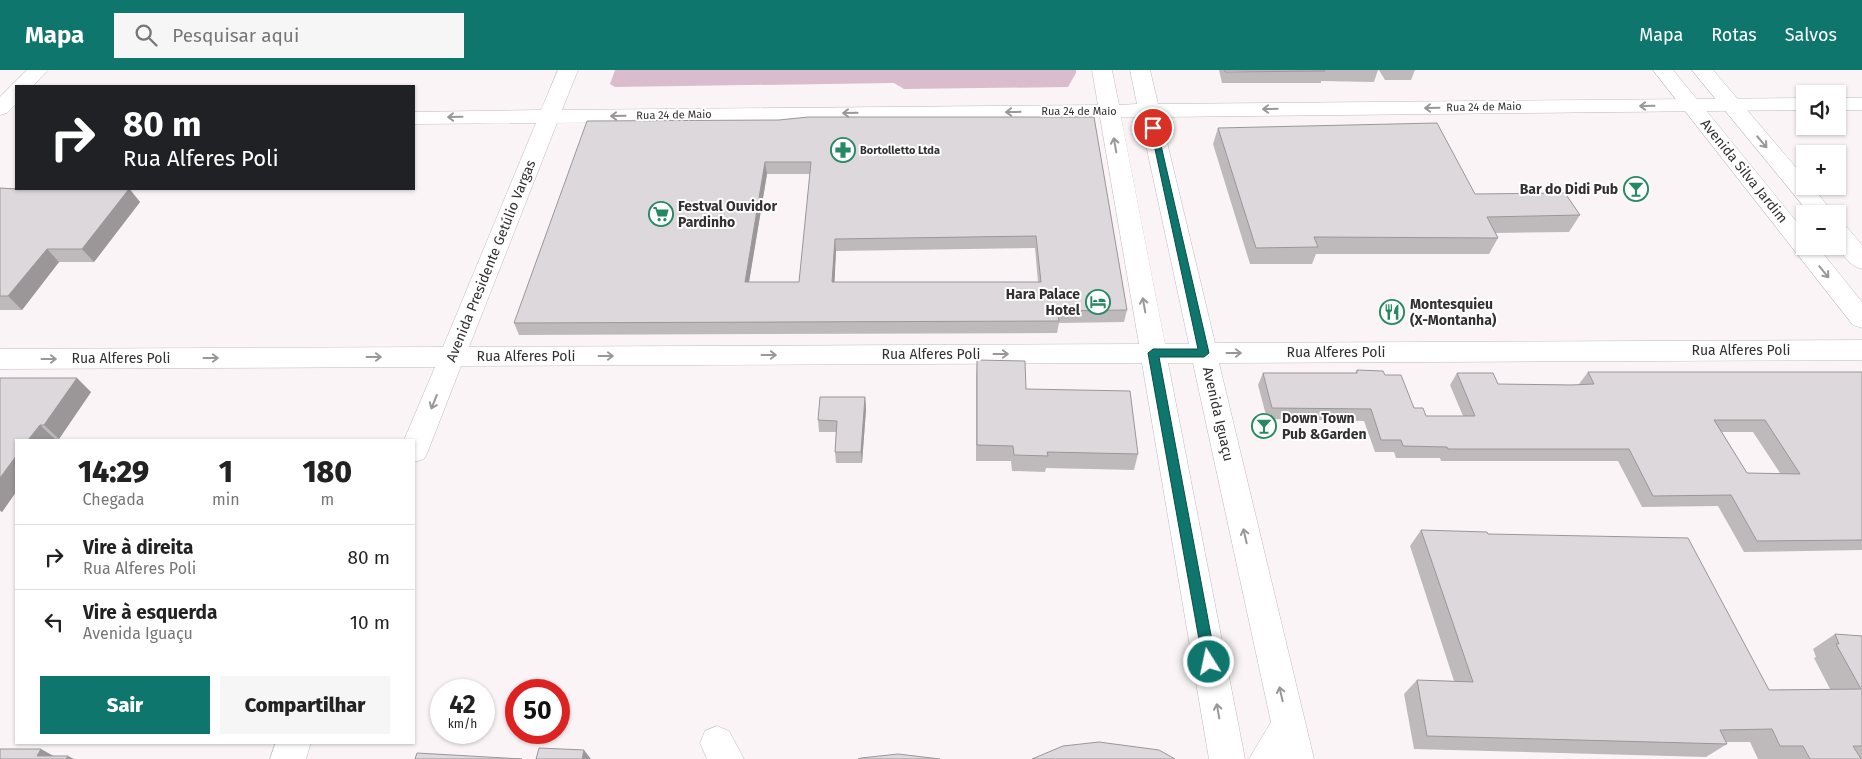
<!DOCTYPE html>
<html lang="pt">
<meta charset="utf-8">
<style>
:root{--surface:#fff;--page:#f6f6f6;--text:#222;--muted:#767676;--line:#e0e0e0;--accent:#0f766e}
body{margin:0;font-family:"Fira Sans",sans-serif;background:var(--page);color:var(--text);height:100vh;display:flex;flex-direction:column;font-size:19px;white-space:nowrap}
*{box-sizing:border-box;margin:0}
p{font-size:16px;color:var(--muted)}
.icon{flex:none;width:28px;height:28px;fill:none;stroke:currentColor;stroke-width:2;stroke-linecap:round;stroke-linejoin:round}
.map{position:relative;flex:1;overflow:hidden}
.details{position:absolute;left:15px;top:369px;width:400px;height:305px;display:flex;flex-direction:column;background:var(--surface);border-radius:0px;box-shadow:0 1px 4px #0004}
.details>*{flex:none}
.banner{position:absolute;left:15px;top:15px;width:400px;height:105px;border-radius:0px;box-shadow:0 1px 4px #0004;background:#202124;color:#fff;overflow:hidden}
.fabs{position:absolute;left:1796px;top:15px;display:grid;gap:10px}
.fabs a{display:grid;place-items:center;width:50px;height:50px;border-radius:0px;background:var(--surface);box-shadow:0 1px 4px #0004;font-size:25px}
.speed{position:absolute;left:430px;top:609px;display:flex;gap:10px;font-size:25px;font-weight:700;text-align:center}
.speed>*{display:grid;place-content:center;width:65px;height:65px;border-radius:50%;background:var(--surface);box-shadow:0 1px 4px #0004;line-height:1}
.speed small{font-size:12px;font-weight:400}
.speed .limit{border:8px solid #d22;background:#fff;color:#111}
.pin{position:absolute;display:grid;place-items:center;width:42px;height:42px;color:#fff;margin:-21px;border:2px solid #fff;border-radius:50%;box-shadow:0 1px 5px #0007}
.me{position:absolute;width:55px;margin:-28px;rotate:350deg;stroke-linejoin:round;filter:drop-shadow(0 0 4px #0008)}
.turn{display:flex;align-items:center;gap:18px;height:105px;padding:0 25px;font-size:22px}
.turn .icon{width:65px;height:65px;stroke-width:2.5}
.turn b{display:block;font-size:35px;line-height:42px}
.eta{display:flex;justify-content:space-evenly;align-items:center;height:85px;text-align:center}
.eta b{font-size:30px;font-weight:800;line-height:35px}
.primary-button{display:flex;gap:10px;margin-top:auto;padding:10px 25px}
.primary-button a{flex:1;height:58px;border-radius:0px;background:var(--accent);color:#fff;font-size:20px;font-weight:800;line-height:58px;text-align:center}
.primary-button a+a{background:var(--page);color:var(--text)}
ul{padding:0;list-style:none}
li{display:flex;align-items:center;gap:15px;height:65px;padding:0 25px;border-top:1px solid var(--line)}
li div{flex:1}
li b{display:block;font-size:19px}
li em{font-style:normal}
header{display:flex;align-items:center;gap:30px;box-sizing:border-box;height:70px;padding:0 25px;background:var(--accent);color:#fff}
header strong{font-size:24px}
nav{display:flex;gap:28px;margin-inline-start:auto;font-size:18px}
.search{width:350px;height:45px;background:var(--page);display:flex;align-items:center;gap:12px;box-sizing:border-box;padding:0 18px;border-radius:0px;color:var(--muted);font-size:19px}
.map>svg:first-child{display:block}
</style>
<header>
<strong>Mapa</strong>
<div class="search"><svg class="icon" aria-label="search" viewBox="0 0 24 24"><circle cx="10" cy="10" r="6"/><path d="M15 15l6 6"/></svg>Pesquisar aqui</div>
<nav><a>Mapa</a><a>Rotas</a><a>Salvos</a></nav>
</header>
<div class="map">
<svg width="1862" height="689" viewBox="0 0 1862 689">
<rect width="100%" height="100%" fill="#faf4f7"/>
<polygon fill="#dabccd" points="615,0 1076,0 1076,3 1068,17 904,19 894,13 615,17 610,14"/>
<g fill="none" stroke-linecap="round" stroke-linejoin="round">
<defs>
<polygon id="street" points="717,656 729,661 744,689 707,689 700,673 705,661"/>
<g id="secondary">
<polygon points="27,0 48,0 33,16 16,16 16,34 7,43 0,45 0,27"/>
<path d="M558,0H578L562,40L1098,35L1092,0H1112L1119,35L1137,34L1130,0H1150L1158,34L1805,28V40L1161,47L1215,273L1862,270V290L1219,293L1314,689H1249L1271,652L1193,293H1168L1245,689H1209L1142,293L461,296L428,381L424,389L414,392V370H404L435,297L0,299V279L443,277L536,53L414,54V42L541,40ZM1100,47L1139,274L469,277L557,53ZM1121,47H1140L1189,274H1165Z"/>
<rect x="1838" y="28" width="24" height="12"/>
<polygon points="276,672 311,672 306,689 270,689"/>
</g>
<g id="primary">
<polygon points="1653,0 1673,0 1805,162 1805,176 1817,176 1862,232 1862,258 1853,255"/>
<polygon points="1692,0 1713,0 1805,108 1805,116 1812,116 1834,144 1810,144"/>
<path d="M1838,153L1846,156L1862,175V199C1841,193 1836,172 1838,153Z"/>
</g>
</defs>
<use href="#street" stroke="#c0bbbe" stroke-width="1"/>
<use href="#secondary" stroke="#c0bbbe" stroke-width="1"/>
<use href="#primary" stroke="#c0bbbe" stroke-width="1"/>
<use href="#street" fill="#fff" fill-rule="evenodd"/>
<use href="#secondary" fill="#fff" fill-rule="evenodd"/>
<use href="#primary" fill="#fff" fill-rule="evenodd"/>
</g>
<g fill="#bebabc" fill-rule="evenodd">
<polygon points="1219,0 1378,0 1374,12 1321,11 1321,13 1222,13"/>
<polygon points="1379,0 1415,0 1411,10 1385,10"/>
<path d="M1094,47L1127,240L1124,252L1059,253L1057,263L519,265L514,253L779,50ZM767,104H810L799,212H749ZM1035,178L1038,212H834L836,181Z"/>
<polygon points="1218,58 1475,124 1580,145 1569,162 1496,163 1498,168 1489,184 1316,184 1312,194 1250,194 1213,74"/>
<polygon points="0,118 130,119 140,132 94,192 59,192 22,240 0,240"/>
<polygon points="977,290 1138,384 1134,400 1046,398 1045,402 1012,401 1011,391 976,391 976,307"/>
<path d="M1357,300L1385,305L1414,338L1426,346H1463L1450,315L1457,303L1498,314L1579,315V314L1588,302H1862V480L1744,482L1718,436L1642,437L1618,391H1441L1440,388H1396L1394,382H1375L1364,351L1267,349L1258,315L1263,303H1355ZM1722,362H1753L1780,403H1747Z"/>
<polygon points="0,308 91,322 59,369 55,369 54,370 16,370 16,422 2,442 0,441"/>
<polygon points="865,327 866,339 862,393 836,393 835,382 836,362 819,362 818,350"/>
<polygon points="1421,460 1488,464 1769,620 1830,619 1814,588 1816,587 1813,579 1835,564 1862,566 1862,689 1758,689 1750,672 1726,672 1727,674 1706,687 1414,679 1404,624 1417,610 1454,611 1410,476"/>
</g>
<g fill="#9b9799">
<polygon points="765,92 767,104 747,224 745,212"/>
<polygon points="129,119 140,132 94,192 82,179"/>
<polygon points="835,169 836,181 834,224 832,212"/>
<polygon points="47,179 59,192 22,240 8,226"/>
<polygon points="77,308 91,322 59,369 44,355"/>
<polygon points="865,327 866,339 862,393 861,382"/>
<polygon points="40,355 55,369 54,370 28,370"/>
<polygon points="16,386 16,422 2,442 0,440 0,408"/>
<polygon points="41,679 59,689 37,686"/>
<polygon points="584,680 591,689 582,689"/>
<polygon points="68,686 74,689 66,689"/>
</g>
<g fill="#ddd8db" stroke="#9b9799" fill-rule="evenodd">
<polygon points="1225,0 1324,0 1325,1 1225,2"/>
<path d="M808,47H1094L1127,240L1057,241L1059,251L514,253L587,51L779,50ZM765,92H811L799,212H745ZM1036,166L1041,212H832L835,169Z"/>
<polygon points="1437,53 1475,124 1565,123 1580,145 1487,147 1498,168 1314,167 1318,177 1256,178 1218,58"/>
<polygon points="0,118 16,119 129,119 82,179 47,179 8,226 0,226"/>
<polygon points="977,290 1025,291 1026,319 1130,321 1138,384 1047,382 1048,386 1014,385 1013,376 977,375"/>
<path d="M1357,300L1383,301L1385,305H1401L1414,338H1423L1426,346H1475L1457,303H1493L1498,314L1571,315L1594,314L1588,302H1862V470L1757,471L1731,425L1653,426L1629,379H1448L1447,377L1403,376L1401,370H1381L1371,339L1272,338L1263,303H1357ZM1714,350H1765L1800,404L1747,403Z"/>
<polygon points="0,308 77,308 44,355 40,355 28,370 16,370 16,386 0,408"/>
<polygon points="820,327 865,327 861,382 835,382 837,351 818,350"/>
<polygon points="1421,460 1487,462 1488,464 1688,468 1769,620 1861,619 1836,574 1839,574 1835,564 1862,566 1862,676 1853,676 1861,689 1810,689 1803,676 1780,676 1772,659 1720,660 1727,674 1427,666 1417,610 1473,612"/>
<polygon points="1099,672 1159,680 1175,689 1032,689 1063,676"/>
<polygon points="539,678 584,680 582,689 536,689"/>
<polygon points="0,679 41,679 37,686 68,686 66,689 0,689"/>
<polygon points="417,683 522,689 415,689"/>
<polygon points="898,684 940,689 858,689 861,688"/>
</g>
<defs><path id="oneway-shaft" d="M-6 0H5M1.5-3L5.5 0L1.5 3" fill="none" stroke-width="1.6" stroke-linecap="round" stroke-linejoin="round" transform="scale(1.25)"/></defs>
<g stroke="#989898">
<use href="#oneway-shaft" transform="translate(1647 36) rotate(179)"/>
<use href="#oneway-shaft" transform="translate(1432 38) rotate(179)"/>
<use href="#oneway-shaft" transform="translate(1270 39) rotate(179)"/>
<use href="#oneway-shaft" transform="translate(1013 42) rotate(179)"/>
<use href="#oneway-shaft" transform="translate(850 43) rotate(179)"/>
<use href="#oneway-shaft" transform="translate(618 46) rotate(179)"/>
<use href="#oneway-shaft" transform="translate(455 47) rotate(179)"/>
<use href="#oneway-shaft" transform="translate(1762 72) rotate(50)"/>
<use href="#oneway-shaft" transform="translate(1115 75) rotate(-100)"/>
<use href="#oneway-shaft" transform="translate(1824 202) rotate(51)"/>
<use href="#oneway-shaft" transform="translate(1144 235) rotate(-100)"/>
<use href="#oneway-shaft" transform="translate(1234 283)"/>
<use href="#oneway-shaft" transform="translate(1001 284)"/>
<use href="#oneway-shaft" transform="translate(769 285)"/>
<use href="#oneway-shaft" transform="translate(606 286)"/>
<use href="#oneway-shaft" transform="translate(374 287)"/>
<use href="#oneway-shaft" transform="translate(211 288)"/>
<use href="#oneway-shaft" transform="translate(49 289)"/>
<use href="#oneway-shaft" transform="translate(434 332) rotate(112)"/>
<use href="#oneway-shaft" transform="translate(1245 466) rotate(-103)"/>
<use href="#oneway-shaft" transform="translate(1281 624) rotate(-103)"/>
<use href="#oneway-shaft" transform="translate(1218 641) rotate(-100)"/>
</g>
<polygon fill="#0f766e" stroke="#0a4d48" points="1150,56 1157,58 1209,283 1204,287 1159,287 1216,592 1214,597 1209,599 1205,597 1203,592 1148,283 1153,279 1198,279"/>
<defs>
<symbol id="pharmacy-ring" viewBox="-11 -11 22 22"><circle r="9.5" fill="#fff" stroke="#278962" stroke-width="1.5"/><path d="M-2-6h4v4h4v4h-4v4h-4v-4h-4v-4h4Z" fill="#278962"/></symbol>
<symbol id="bar-ring" viewBox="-11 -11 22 22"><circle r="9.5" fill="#fff" stroke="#278962" stroke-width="1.5"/><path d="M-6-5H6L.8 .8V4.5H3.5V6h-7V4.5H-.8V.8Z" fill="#278962"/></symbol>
<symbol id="supermarket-ring" viewBox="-11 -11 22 22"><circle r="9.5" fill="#fff" stroke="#278962" stroke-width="1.5"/><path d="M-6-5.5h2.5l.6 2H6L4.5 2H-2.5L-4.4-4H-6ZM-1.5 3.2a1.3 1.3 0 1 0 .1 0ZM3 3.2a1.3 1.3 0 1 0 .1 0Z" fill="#278962"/></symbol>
<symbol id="hotel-ring" viewBox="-11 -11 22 22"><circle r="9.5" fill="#fff" stroke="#278962" stroke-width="1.5"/><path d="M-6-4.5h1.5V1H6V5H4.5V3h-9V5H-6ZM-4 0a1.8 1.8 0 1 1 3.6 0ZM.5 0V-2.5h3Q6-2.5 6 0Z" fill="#278962"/></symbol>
<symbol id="restaurant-ring" viewBox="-11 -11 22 22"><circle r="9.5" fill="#fff" stroke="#278962" stroke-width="1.5"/><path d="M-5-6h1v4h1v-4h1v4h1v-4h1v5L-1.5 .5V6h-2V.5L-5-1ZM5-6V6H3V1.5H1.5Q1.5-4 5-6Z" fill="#278962"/></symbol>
</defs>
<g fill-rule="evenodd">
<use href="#pharmacy-ring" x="829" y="66" width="28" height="28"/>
<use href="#bar-ring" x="1622" y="105" width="28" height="28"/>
<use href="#supermarket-ring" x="647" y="130" width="28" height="28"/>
<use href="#hotel-ring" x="1084" y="218" width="28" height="28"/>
<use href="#restaurant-ring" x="1378" y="228" width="28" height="28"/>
<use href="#bar-ring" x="1250" y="342" width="28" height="28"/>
</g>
<g text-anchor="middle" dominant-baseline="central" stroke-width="4" stroke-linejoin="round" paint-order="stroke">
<g font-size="11" fill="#323031" stroke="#fff">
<text transform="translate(1484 37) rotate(-1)">Rua 24 de Maio</text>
<text x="1079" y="41">Rua 24 de Maio</text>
<text transform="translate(674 45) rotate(-1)">Rua 24 de Maio</text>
</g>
<g font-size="11" font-weight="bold" fill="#323031" stroke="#fff" text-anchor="start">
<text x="860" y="80">Bortolletto Ltda</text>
</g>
<g font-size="14" fill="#323031" stroke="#fff">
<text transform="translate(1744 101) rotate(51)">Avenida Silva Jardim</text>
<text transform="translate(491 191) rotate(-68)">Avenida Presidente Getúlio Vargas</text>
<text x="1741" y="280">Rua Alferes Poli</text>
<text x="1336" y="282">Rua Alferes Poli</text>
<text x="931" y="284">Rua Alferes Poli</text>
<text x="526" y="286">Rua Alferes Poli</text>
<text x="121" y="288">Rua Alferes Poli</text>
<text transform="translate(1218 344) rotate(77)">Avenida Iguaçu</text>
</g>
<g font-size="14" font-weight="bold" fill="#323031" stroke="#fff" text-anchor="start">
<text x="1618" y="119" text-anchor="end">Bar do Didi Pub</text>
<text x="678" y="136">Festval Ouvidor<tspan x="678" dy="16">Pardinho</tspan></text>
<text x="1080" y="224" text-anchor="end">Hara Palace<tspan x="1080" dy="16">Hotel</tspan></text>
<text x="1410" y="234">Montesquieu<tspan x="1410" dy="16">(X-Montanha)</tspan></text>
<text x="1282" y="348">Down Town<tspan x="1282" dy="16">Pub &amp;Garden</tspan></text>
</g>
</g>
</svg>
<div class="fabs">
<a><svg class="icon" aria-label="sound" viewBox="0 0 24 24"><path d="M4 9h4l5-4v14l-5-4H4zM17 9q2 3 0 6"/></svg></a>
<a>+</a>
<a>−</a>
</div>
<div class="speed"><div>42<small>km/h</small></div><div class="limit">50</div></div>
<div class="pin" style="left:1153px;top:58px;background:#d93025"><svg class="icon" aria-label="arrive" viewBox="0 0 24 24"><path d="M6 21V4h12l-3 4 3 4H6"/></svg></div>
<svg class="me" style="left:1209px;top:592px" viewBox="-20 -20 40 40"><circle r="17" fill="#0f766e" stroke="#fff" stroke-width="3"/><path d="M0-11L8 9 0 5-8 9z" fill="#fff"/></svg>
<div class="banner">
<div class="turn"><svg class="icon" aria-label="right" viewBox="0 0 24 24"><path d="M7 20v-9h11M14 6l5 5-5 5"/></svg><div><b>80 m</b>Rua Alferes Poli</div></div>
</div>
<section class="details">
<div class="eta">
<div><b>14:29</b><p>Chegada</p></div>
<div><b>1</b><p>min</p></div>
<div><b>180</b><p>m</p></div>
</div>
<ul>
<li><svg class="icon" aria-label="right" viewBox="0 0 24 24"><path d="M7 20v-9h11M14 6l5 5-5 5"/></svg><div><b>Vire à direita</b><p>Rua Alferes Poli</p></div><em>80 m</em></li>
<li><svg class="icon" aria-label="left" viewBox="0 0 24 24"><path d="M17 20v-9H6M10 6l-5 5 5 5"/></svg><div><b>Vire à esquerda</b><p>Avenida Iguaçu</p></div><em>10 m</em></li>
</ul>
<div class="primary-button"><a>Sair</a><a>Compartilhar</a></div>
</section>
</div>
